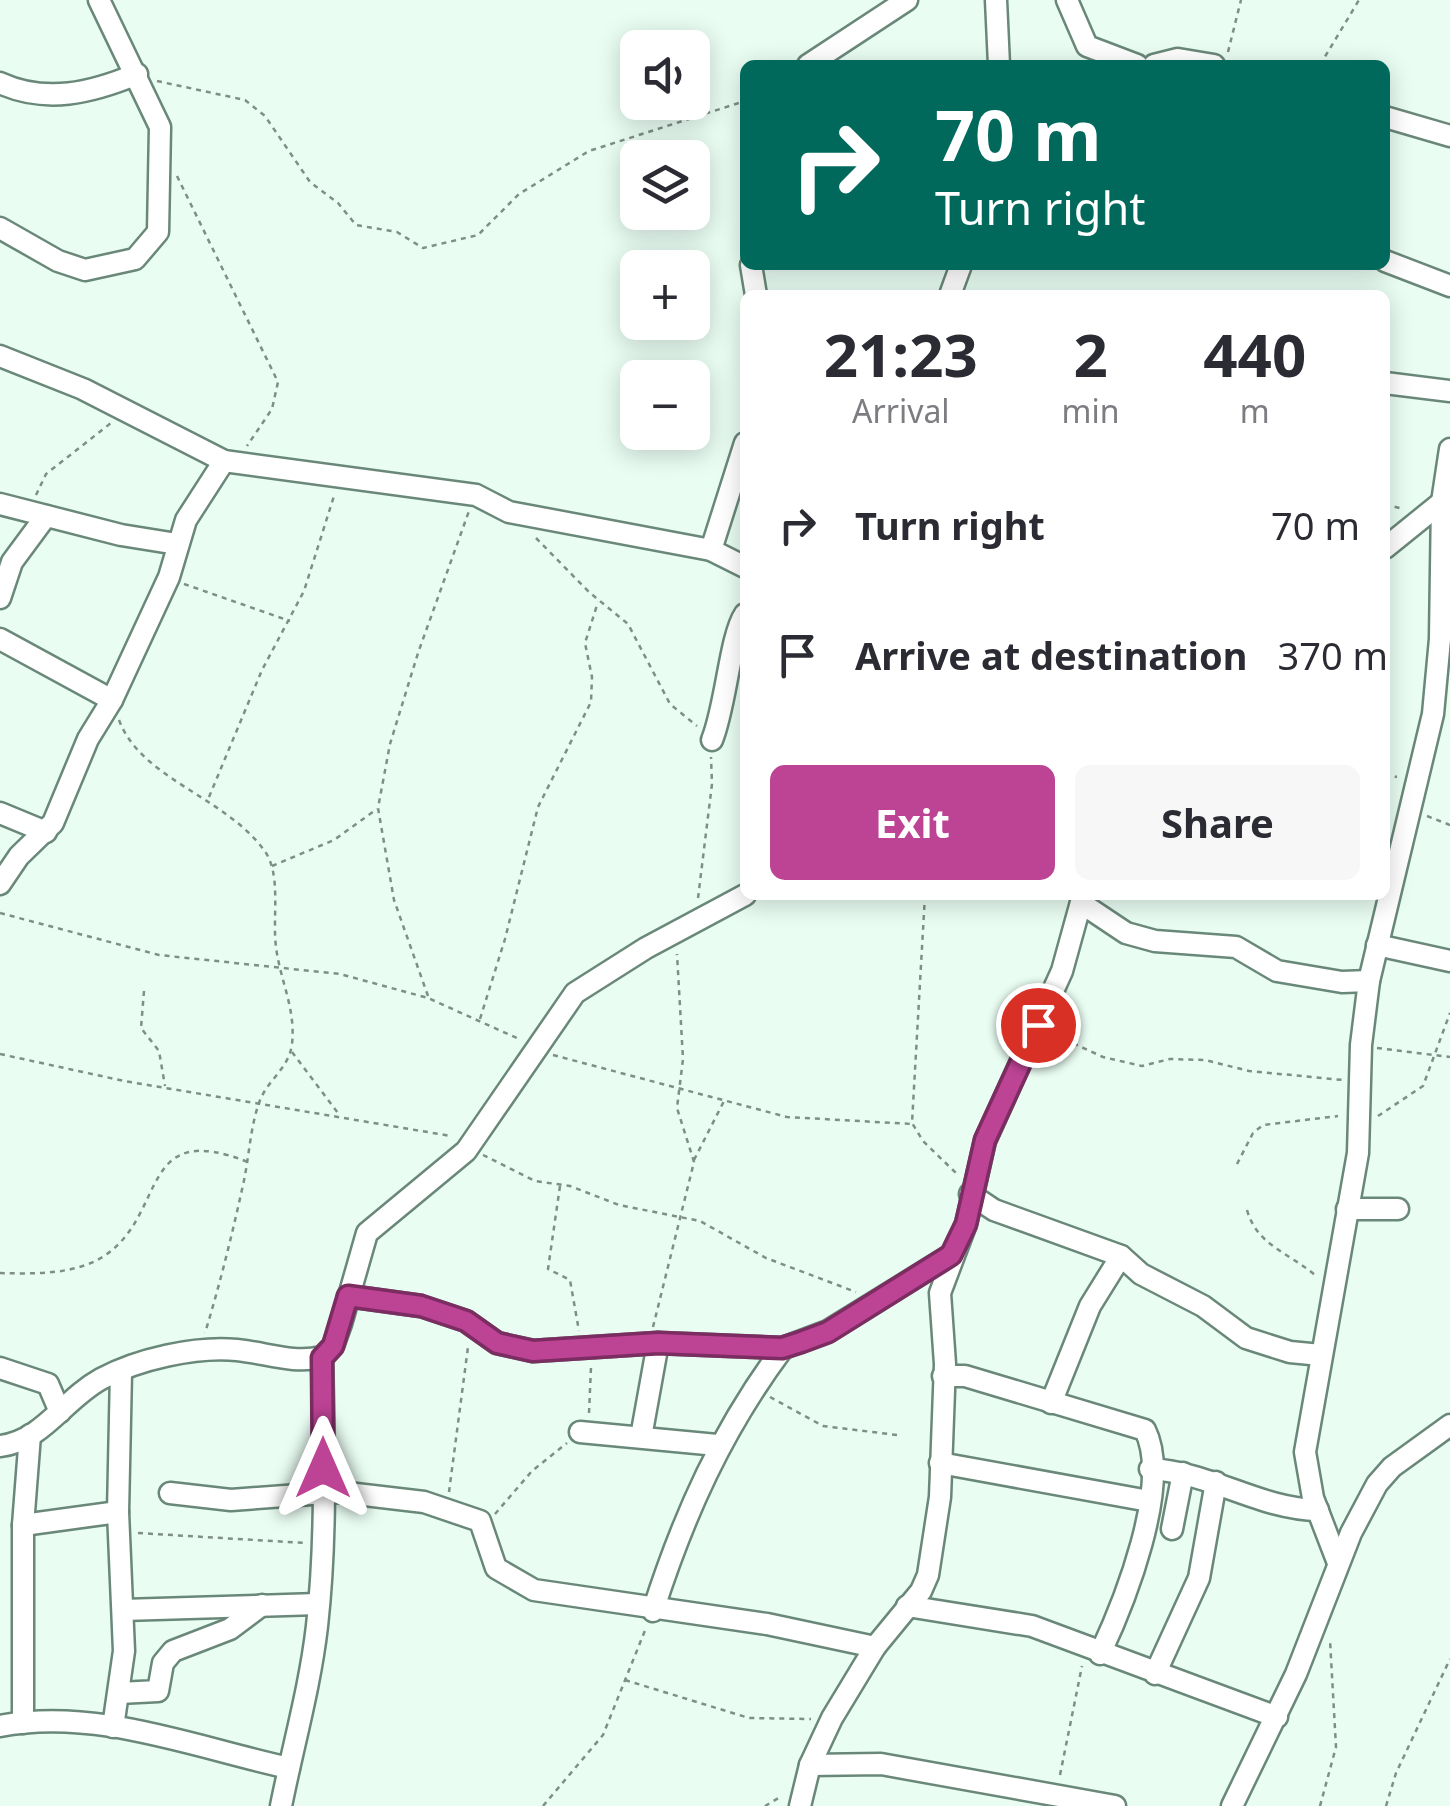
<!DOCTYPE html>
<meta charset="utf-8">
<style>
:root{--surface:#fff;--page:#f7f7f7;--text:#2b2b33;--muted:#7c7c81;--accent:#bd4395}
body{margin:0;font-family:"Noto Sans",sans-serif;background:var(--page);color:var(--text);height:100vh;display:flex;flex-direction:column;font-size:38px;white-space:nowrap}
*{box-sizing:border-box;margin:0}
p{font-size:32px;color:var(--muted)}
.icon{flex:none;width:55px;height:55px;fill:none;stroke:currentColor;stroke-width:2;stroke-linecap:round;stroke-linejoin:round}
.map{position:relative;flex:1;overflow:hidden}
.details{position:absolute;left:740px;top:290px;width:650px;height:610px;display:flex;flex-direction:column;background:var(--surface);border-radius:15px;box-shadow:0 5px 25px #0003}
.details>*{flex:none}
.banner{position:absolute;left:740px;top:60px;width:650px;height:210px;border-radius:15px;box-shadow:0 5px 25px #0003;background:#00695c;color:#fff;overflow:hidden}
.controls{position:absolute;left:620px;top:30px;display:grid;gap:20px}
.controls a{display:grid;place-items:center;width:90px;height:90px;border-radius:15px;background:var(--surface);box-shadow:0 5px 25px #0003;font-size:50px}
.pin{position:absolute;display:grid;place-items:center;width:85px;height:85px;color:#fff;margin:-42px;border:5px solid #fff;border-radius:50%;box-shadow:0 2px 10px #0007}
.me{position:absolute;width:110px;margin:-55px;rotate:0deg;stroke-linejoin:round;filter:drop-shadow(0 0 8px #0008)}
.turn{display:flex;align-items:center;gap:35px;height:210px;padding:0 30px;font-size:45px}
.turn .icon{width:130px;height:130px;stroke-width:2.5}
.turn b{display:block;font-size:70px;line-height:85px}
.eta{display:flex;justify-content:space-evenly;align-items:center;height:170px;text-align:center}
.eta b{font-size:60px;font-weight:700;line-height:70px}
.button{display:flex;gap:20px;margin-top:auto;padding:20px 30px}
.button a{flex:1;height:115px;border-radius:15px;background:var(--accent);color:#fff;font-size:40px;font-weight:700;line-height:115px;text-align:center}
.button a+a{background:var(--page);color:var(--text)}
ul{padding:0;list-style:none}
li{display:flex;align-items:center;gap:30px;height:130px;padding:0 30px}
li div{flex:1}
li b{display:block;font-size:38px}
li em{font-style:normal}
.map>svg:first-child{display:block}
</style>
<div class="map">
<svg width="1450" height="1806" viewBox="0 0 1450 1806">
<rect width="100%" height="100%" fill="#e9fdf3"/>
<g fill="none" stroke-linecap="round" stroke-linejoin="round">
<defs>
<g id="street">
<polyline points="996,0 999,65"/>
<polyline points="1067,0 1087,46 1137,65"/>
<polyline points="808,65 907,0"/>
<polyline points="1154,65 1178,59 1214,65"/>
<path d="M0,83C46,104 91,93 137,74"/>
<polyline points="1385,117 1450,136"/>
<polyline points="0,228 58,261 85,270 135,259 158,232 160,127 99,0"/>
<polyline points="1385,261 1450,286"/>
<polyline points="751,265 756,295"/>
<polyline points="950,295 961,265"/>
<polyline points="0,356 83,389 224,461 476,495 509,512 711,550 745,567"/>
<polyline points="1385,383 1450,391"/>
<polyline points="0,504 121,535 177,544"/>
<polyline points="1385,548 1442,502"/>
<polyline points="711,550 745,443"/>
<polyline points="0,598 12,562 46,516"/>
<polyline points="0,639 112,700"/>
<path d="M712,740C726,706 730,636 745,614"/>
<polyline points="0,813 46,832"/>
<polyline points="0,884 19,856 53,823 88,739 112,700 169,577 186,520 224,461"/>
<polyline points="1081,903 1126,933 1155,941 1236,947 1277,971 1342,982 1369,981"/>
<polyline points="1377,945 1450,961"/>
<polyline points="970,1194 994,1210 1121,1256 1141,1274 1203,1306 1246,1338 1290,1352 1321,1355"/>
<polyline points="1347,1209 1398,1209"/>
<polyline points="348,1296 421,1306 466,1321 497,1343 533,1351 658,1343 783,1348 828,1331 951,1255"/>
<polyline points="0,1368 48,1384 60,1412"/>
<path d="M943,1376H965L1145,1430C1172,1484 1124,1603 1100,1654"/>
<polyline points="1051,1403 1090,1306 1121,1256"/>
<polyline points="580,1432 717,1445"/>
<polyline points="641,1437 658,1343"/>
<path d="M0,1446C43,1441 63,1400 101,1379C138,1359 196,1346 237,1350C267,1353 293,1364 322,1357L333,1346L341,1324L367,1233L466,1151L575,993L646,948L745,895"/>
<polyline points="940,1463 1149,1501"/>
<path d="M1150,1469C1210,1472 1259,1509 1318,1510"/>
<polyline points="170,1493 231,1500 339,1492 424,1502 480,1521 496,1568 534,1590 767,1624 875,1647"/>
<polyline points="23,1525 118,1512"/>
<polyline points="1172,1529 1183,1473"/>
<polyline points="1338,1563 1313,1498 1305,1452 1358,1153 1361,1045 1369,981 1433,714 1440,639 1442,502 1450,449"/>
<polyline points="907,1606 1032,1626 1277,1717"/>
<polyline points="123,1610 318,1604"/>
<path d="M653,1611C684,1514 722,1430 783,1348"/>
<polyline points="1155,1674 1199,1578 1216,1482"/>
<polyline points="119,1693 158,1691 163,1663 173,1651 230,1629 262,1605"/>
<polyline points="23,1723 23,1525 30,1435"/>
<path d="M0,1726C95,1707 197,1748 289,1768"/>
<polyline points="113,1727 124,1651 118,1512 121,1372"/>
<polyline points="810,1765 881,1764 1115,1806"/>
<path d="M281,1806C293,1746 310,1687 317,1626C327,1537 324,1446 322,1357"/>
<polyline points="800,1806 810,1765 832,1718 875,1647 921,1591 928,1575 940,1497 945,1364 940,1293 966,1224 985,1141 1062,971 1083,895"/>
<polyline points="1232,1806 1296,1674 1351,1533 1377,1484 1392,1467 1450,1425"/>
</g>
</defs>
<use href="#street" stroke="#6a8879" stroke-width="25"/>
<g stroke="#7f8e86" stroke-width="2.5" stroke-dasharray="5 5" stroke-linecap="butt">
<polyline points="1228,52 1241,0"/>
<polyline points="1320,65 1359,0"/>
<polyline points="157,81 245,100 265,116 310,182 338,203 356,225 397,232 423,248 478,235 519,194 589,151 745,101"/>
<polyline points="177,176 278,382 272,409 247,446"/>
<polyline points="36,495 46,474 111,423"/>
<polyline points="1385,504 1403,509"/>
<polyline points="536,538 589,592 628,624 670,704 697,726"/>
<polyline points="184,584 290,621"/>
<path d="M119,720C141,779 224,796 264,850C282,874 272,917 276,947C280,980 296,1009 292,1044C289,1069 266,1081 259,1103C250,1128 249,1159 243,1185C232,1235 220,1284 205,1333"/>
<polyline points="1385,774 1397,777"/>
<polyline points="209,797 262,670 304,591 334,496"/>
<polyline points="1427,816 1450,825"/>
<polyline points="272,866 334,840 377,809"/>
<polyline points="925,895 912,1123 923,1141 957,1174"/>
<polyline points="698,898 712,784 711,757"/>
<polyline points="0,913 159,955 340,974 428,998 519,1039"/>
<polyline points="144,991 141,1028 159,1051 165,1086"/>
<polyline points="428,996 394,900 378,808 390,744 418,653 469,511"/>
<polyline points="480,1019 505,939 538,807 591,702 592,677 585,643 598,602"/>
<polyline points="1055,1035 1103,1057 1142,1066 1170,1059 1205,1060 1249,1071 1343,1080"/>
<polyline points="1377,1048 1450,1057"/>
<polyline points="292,1052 338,1113"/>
<polyline points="0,1054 124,1081 451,1136"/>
<polyline points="553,1055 787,1117 912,1124"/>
<polyline points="1378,1116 1423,1086 1450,1013"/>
<polyline points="483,1155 535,1181 570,1186 619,1205 700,1221 766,1258 856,1292"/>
<polyline points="694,1160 724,1101"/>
<polyline points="1237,1164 1253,1133 1263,1125 1338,1116"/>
<polyline points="560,1186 548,1269 570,1280 579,1331"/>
<path d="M1247,1210C1257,1246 1290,1253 1316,1276"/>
<path d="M0,1273C34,1274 78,1275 107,1254C167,1211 139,1119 248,1162"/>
<polyline points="653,1327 694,1162 677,1108 683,1059 677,954"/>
<polyline points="770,1397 823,1426 897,1435"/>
<polyline points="589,1413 591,1367"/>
<polyline points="449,1492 468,1347"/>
<polyline points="495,1514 532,1471 567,1443"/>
<polyline points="138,1533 305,1543"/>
<polyline points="625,1680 749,1718 811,1719"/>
<polyline points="1060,1775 1082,1666"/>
<polyline points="543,1806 603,1735 646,1628"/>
<polyline points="765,1806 782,1796"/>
<polyline points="1320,1806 1336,1747 1330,1640"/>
<polyline points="1386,1806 1396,1773 1450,1659"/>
</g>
<use href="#street" stroke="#fff" stroke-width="20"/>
</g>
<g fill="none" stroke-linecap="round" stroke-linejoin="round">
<defs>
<polyline id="route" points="323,1468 322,1358 333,1346 348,1296 421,1306 466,1321 497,1343 533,1351 658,1343 782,1348 801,1342 828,1332 951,1255 966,1224 985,1140 1038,1025"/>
</defs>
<use href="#route" stroke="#7b2c61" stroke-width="25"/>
<use href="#route" stroke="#bd4395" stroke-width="18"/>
</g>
</svg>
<div class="controls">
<a><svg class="icon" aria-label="sound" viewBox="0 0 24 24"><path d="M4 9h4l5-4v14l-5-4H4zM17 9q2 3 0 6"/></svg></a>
<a><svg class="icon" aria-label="layers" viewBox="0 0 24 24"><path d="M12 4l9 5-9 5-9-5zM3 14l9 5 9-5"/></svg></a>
<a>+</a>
<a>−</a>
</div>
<div class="pin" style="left:1038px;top:1025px;background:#d93025"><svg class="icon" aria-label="arrive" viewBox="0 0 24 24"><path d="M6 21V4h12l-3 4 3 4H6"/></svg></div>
<svg class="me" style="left:323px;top:1468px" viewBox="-20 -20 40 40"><path d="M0-17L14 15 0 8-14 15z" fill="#bd4395" stroke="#fff" stroke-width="4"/></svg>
<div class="banner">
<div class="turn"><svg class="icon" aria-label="right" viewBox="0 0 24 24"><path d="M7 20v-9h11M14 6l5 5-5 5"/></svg><div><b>70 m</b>Turn right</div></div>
</div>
<section class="details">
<div class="eta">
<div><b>21:23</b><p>Arrival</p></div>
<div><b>2</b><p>min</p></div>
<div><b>440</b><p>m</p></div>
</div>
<ul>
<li><svg class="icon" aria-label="right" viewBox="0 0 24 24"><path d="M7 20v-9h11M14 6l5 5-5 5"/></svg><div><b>Turn right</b></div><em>70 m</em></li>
<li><svg class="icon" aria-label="arrive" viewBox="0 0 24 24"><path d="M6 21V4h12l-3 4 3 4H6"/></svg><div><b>Arrive at destination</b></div><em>370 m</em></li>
</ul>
<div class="button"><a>Exit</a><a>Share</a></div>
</section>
</div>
